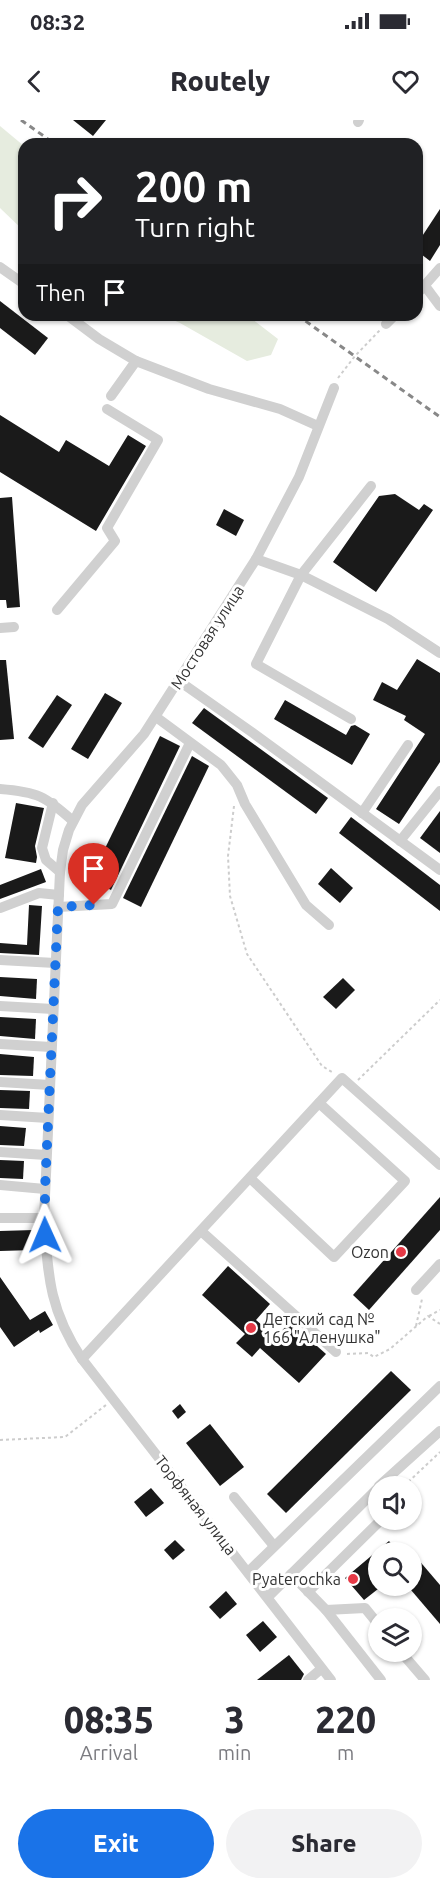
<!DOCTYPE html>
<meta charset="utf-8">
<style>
:root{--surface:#fff;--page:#f2f2f3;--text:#2b2b33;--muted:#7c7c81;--accent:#1a73e8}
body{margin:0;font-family:Ubuntu,sans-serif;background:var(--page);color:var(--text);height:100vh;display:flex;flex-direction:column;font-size:22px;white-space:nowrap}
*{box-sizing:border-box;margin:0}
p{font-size:20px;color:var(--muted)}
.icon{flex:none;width:33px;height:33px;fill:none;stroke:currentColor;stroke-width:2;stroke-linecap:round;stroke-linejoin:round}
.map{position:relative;height:1560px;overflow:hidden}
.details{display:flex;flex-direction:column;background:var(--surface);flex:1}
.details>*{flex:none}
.guide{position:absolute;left:18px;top:18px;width:405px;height:183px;border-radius:18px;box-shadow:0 2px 4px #0004;background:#202124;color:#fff;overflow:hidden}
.buttons{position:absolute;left:368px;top:1356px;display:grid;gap:12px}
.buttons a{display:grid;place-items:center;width:54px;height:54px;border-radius:50%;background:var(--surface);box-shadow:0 2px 4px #0004;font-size:30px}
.pin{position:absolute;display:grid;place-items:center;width:51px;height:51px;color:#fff;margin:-62px -26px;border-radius:50% 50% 50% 0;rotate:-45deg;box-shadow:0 0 6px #0007}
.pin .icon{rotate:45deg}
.me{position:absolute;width:66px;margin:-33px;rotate:359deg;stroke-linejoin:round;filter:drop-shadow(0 0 4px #0008)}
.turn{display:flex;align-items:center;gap:21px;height:126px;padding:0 18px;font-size:27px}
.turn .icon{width:78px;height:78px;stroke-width:2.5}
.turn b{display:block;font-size:42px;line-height:51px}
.then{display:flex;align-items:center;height:57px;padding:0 18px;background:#0003;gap:12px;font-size:22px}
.eta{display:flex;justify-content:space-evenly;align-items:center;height:102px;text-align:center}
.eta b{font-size:36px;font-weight:800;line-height:42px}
.button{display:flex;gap:12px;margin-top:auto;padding:12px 18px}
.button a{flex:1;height:69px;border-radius:36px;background:var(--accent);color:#fff;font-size:24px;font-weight:800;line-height:69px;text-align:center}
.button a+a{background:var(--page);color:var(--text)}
.status{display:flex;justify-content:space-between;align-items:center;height:42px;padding:0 30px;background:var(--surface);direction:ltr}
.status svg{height:16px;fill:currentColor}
header{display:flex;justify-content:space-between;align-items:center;height:78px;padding:0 18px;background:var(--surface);font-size:27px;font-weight:800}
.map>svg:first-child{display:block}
</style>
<div class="status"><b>08:32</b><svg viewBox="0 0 49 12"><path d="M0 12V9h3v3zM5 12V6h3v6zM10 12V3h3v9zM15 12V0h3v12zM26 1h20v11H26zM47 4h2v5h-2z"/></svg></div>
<header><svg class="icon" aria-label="back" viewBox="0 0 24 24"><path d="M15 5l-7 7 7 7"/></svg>Routely<svg class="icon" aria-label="heart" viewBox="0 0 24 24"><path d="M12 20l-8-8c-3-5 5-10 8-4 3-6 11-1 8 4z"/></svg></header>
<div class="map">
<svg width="440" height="1560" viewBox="0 0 440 1560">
<rect width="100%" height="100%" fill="#fff"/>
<g fill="#e6ecdf">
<polygon points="0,6 24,26 24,111 0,88"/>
<polygon points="162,195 247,195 278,219 271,235 247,241 180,203"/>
</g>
<g fill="#1a1a1a">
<polygon points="73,0 106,0 93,16"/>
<polygon points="440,89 440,125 430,141 417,131 417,124"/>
<polygon points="0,181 48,218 35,235 0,208"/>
<polygon points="0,295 59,332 66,320 109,346 128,315 146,326 96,411 0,352"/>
<polygon points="395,374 419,390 424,384 433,390 376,472 333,442 379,376"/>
<polygon points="12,377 20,487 7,488 6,480 0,480 0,378"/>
<polygon points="224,389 244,400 236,416 216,405"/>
<polygon points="417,539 440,553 440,642 399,704 376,689 425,614 404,600 406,596 373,580 382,562 397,570"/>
<polygon points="0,540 6,540 14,619 0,620"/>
<polygon points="105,573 122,583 88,639 71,629"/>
<polygon points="57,575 72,585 43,628 28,618"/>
<polygon points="285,580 346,615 351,606 355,605 370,614 352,645 274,599"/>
<polygon points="204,588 328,678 316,694 192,603"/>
<polygon points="160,616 180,626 111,770 90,759"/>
<polygon points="192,636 209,646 141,787 123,778"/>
<polygon points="16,683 44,688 35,726 37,737 36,743 5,738"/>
<polygon points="440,691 440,733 420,718"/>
<polygon points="351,697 440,765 440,791 339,713"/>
<polygon points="331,748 353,768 340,783 318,764"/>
<polygon points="41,749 46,762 0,779 0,765"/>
<polygon points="29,785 42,786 39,835 0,833 0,823 27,825"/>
<polygon points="0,857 37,859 36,879 0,876"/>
<polygon points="343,858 355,870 336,889 323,877"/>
<polygon points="0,897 36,899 35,919 0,916"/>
<polygon points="0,934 34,937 33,956 0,955"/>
<polygon points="0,970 30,971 29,989 0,988"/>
<polygon points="0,1006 26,1008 24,1026 0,1025"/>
<polygon points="0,1040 24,1041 23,1059 0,1058"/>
<polygon points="440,1077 440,1110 369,1190 353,1175"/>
<polygon points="34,1110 35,1130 0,1131 0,1111"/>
<polygon points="228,1146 270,1184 256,1200 276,1217 290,1202 326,1234 299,1263 260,1228 252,1237 236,1223 245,1214 202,1175"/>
<polygon points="0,1157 30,1200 45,1191 53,1205 40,1213 39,1210 14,1227 0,1207"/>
<polygon points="391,1251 411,1270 286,1393 267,1374"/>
<polygon points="180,1284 186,1292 178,1299 172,1291"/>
<polygon points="210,1304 244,1347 220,1366 186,1323"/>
<polygon points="151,1368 164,1383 146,1397 134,1382"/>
<polygon points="175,1420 185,1430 173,1440 164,1430"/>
<polygon points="389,1421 398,1432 378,1432 378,1469 364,1480 345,1458"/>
<polygon points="411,1431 440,1465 440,1504 411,1470"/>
<polygon points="226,1471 237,1484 220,1499 209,1487"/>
<polygon points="263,1501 277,1517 260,1532 246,1515"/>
<polygon points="289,1535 304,1554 301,1560 257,1560"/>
</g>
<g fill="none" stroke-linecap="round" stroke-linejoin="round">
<g stroke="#cdcdcd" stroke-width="2" stroke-dasharray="3 3" stroke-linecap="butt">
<polyline points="338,258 355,236 380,210"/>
<polyline points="234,686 228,736 230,776 247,834 322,946 332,952"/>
<polyline points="358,960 440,880"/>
<polyline points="429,1196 440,1190"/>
<polyline points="416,1206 422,1179"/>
<polyline points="347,1234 368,1233 374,1237 390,1229 428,1196 440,1204"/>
<polyline points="0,1320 65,1317 106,1285"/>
<polyline points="404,1366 440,1332"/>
</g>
<g stroke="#d0d0d0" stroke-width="10">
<polyline points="358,2 359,0"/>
<polyline points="0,147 24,164"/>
<polyline points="425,166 440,186"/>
<polyline points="417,174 440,148"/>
<polyline points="67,195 99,219 136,241"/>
<polyline points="386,204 395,195"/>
<polyline points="111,276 136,241 209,269 280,289 318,306"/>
<polyline points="256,439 301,455 388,499 440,533"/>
<polyline points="57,490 115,421 107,408 158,320 107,289"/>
<polyline points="0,508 14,507"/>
<polyline points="179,561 253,613 440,750"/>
<polyline points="156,597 221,645 237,665 245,684 306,785 329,805"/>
<polyline points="351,599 256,544 301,455 371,366"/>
<path d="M0,669C38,672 45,676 73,701"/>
<polyline points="53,683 42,728 46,740 60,752"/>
<polyline points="362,693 408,625"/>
<polyline points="400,721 440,671"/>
<polyline points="58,787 112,784 190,623"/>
<polyline points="0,788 39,773 59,775"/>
<polyline points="0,840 55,843"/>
<polyline points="0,886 53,889"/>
<polyline points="0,924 51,927"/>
<polyline points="0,962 50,965"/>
<polyline points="0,995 48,998"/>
<polyline points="0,1032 46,1035"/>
<polyline points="250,1058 334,1137 405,1061 319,983"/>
<polyline points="0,1065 45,1069"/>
<polyline points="0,1098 44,1098"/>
<polyline points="201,1111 336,1232"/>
<polyline points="416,1170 440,1144"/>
<polyline points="82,1239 342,958 440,1045"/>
<polyline points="379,1366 440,1311"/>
<polyline points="234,1377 274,1426"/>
<polyline points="248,1452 440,1266"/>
<polyline points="291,1454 326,1490 381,1560"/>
<polyline points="308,1472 381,1400"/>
<polyline points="268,1477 378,1368"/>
<polyline points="326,1490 365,1488 378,1504"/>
<polyline points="401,1532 425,1560"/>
<polyline points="308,1560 321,1549"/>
<path d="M331,1560L82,1239C49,1190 48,1155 44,1098L60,752L63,730L69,710L82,685L144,614L256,439L299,357L334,268"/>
</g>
<g stroke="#888" stroke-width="3" stroke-dasharray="6 4.5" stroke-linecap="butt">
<polyline points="21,0 55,24"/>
<polyline points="297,195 440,297"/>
</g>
</g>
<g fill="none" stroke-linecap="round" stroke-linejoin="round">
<polyline stroke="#1a73e8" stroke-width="10" stroke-dasharray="0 18" points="45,1115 45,1069 58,787 94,785"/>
</g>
<g fill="#e63946" stroke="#fff" stroke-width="2">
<circle cx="401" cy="1132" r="6"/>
<circle cx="251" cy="1208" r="6"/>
<circle cx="353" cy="1459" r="6"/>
</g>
<g text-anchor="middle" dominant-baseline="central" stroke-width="6" stroke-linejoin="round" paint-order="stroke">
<g font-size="16" fill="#333" stroke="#fff">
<text transform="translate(207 517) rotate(-57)">Мостовая улица</text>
<text transform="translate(196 1385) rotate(52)">Торфяная улица</text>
</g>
<g font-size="16" fill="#333" stroke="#fff" text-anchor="end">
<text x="389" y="1132">Ozon</text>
<text x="263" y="1199" text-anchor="start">Детский сад №<tspan x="263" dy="18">166 "Аленушка"</tspan></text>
<text x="341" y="1459">Pyaterochka</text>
</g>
</g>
</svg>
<div class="buttons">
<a><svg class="icon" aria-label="sound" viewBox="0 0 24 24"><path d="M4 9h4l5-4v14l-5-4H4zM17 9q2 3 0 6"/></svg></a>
<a><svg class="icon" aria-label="search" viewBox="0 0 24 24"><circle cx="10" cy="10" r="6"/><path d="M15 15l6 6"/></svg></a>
<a><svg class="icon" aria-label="layers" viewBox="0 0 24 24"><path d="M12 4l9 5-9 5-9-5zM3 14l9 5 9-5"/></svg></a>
</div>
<div class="pin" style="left:94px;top:785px;background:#d93025"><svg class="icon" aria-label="arrive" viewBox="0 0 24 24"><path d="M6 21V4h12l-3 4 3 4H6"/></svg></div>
<svg class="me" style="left:45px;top:1115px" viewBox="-20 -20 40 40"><path d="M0-17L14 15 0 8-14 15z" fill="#1a73e8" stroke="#fff" stroke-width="4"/></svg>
<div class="guide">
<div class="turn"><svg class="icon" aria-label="right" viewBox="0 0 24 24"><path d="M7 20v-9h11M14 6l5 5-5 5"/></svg><div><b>200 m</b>Turn right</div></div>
<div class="then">Then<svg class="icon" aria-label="arrive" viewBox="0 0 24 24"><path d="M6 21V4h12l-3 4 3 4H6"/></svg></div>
</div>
</div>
<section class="details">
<div class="eta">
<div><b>08:35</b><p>Arrival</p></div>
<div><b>3</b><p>min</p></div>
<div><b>220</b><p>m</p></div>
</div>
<div class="button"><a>Exit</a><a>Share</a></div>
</section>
